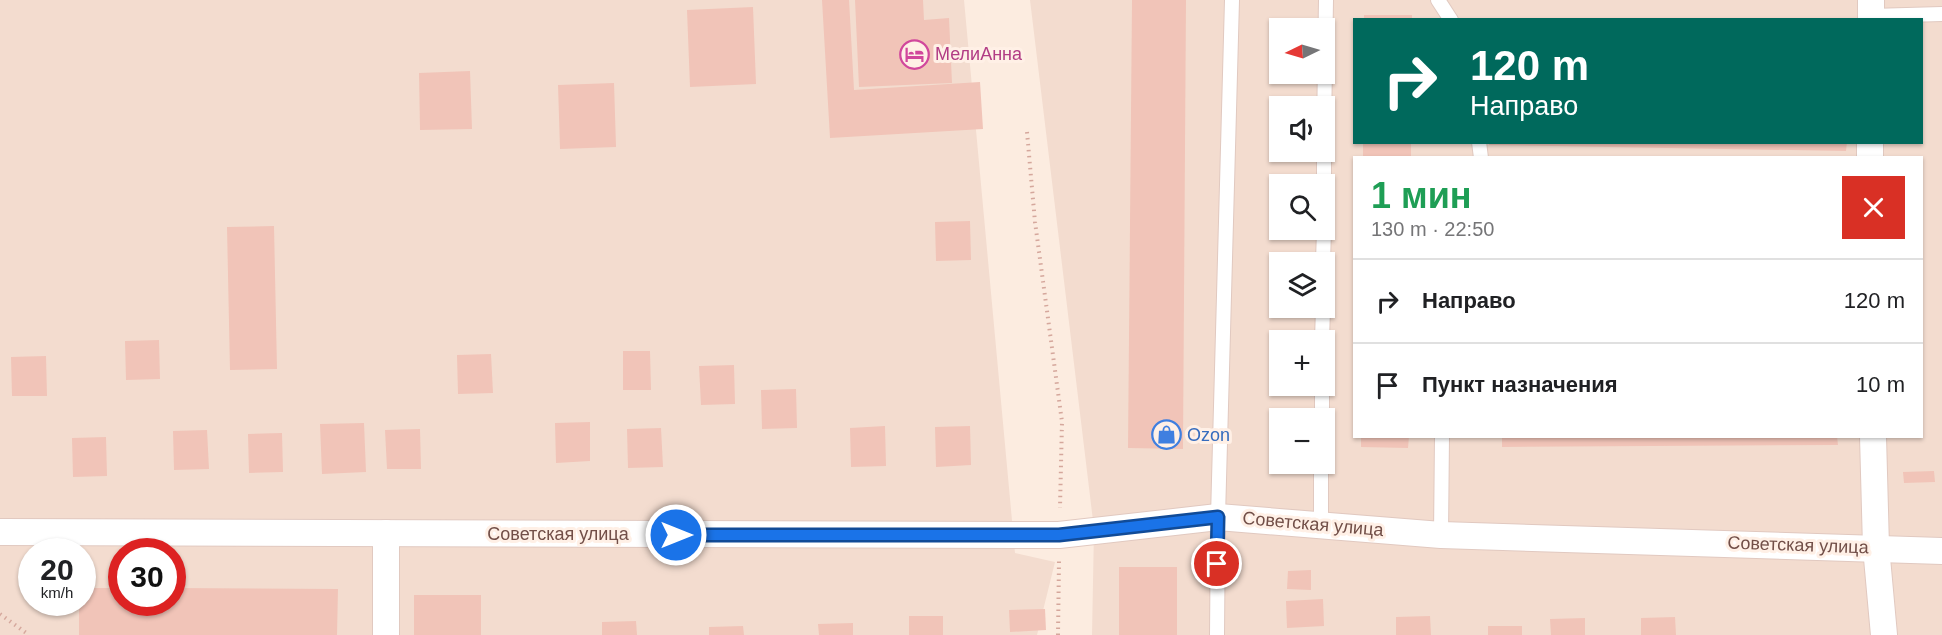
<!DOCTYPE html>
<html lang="ru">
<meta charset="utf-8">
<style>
:root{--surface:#fff;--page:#f6f6f6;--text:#202124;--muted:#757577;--line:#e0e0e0}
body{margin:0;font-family:Helvetica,sans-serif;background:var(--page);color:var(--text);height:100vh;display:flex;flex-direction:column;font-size:22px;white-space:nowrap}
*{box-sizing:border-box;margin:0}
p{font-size:20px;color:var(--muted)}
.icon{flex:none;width:33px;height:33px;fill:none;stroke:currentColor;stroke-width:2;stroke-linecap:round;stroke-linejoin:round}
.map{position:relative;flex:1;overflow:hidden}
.sheet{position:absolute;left:1353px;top:156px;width:570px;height:282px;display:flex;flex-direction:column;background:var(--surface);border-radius:0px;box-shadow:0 2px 4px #0004}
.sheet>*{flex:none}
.top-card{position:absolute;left:1353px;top:18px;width:570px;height:126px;border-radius:0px;box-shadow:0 2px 4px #0004;background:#00695c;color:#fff;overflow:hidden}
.needle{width:39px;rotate:265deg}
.buttons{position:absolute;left:1269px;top:18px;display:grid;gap:12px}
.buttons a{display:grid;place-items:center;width:66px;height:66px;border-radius:0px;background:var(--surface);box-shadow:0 2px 4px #0004;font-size:30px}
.speed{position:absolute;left:18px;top:538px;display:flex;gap:12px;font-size:30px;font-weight:700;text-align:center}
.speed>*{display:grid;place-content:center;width:78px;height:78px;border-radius:50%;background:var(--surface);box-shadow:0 2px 4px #0004;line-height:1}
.speed small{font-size:15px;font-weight:400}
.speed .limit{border:9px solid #d22;background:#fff;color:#111}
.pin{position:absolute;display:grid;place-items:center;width:51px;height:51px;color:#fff;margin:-26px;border:3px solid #fff;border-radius:50%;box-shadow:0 2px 6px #0007}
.me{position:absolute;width:66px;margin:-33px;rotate:90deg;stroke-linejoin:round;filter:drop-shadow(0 0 4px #0008)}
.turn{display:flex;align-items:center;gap:21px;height:126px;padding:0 18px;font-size:27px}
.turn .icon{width:78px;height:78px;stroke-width:2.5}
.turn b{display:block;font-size:42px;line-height:51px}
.round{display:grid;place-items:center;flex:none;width:63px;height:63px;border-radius:0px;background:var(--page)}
.summary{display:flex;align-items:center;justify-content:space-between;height:102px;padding:0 18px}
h1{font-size:36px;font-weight:700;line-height:45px;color:#1e9e55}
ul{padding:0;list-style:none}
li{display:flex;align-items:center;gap:18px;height:84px;padding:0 18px;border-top:2px solid var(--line)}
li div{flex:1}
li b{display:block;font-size:22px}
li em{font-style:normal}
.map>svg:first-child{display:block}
</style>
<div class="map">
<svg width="1942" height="635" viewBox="0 0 1942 635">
<rect width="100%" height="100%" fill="#fcece0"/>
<g fill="#f3dccf" fill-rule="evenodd">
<path d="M0,0H964L1015,553L1055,562L1037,635H0ZM32,552H82V603H32ZM122,552H172V603H122Z"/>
<path d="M1030,0H1942V635H1092L1094,529ZM1354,20H1922V142H1354ZM1280,28H1324V74H1280ZM1280,106H1324V152H1280ZM1354,158H1922V436H1354ZM1280,184H1324V230H1280ZM1280,262H1324V308H1280ZM1280,340H1324V386H1280ZM1280,418H1324V464H1280Z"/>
</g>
<g fill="#f1c4b8">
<polygon points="822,0 849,0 854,90 980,82 983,129 830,138"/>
<polygon points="855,0 923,0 924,20 949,18 952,83 859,87"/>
<polygon points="1132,0 1186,0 1183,449 1128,448"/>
<polygon points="753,7 756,84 690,87 687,10"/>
<rect x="1364" y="15" width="48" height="5"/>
<polygon points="470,71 472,129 420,130 419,73"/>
<polygon points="614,83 616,147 560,149 558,85"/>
<rect x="1363" y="142" width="48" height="16"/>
<polygon points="1489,142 1847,142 1846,151 1489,145"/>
<polygon points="970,221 971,260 936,261 935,222"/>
<polygon points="274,226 277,369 230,370 227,227"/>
<polygon points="159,340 160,379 126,380 125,341"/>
<polygon points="623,351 650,351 651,390 623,390"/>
<polygon points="491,354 493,393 458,394 457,355"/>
<polygon points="46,356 47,396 12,396 11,357"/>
<polygon points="734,365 735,404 701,405 699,366"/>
<polygon points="796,389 797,428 762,429 761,390"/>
<polygon points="590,422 590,461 556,463 555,423"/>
<polygon points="364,423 366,472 322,474 320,424"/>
<polygon points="885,426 886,466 851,467 850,428"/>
<polygon points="970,426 971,465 936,467 935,427"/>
<polygon points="661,428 663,467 628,468 627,429"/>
<polygon points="420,429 421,469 387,469 385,430"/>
<polygon points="207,430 209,469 174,470 173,431"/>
<polygon points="282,433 283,472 249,473 248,434"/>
<polygon points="1361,436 1409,436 1408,448 1361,447"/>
<polygon points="1502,436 1837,436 1838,445 1502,447"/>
<polygon points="106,437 107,476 73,477 72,438"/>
<polygon points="1934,471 1935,482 1904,483 1903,472"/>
<rect x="1119" y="567" width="58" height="68"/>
<polygon points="1311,570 1311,590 1287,589 1288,571"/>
<polygon points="82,588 122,588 122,603 172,603 172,588 338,589 337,635 79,635 79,603 82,603"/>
<rect x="414" y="595" width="67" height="40"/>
<polygon points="1323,599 1324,626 1287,628 1286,601"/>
<polygon points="1045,609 1046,630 1010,632 1009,610"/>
<rect x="909" y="616" width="34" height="19"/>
<polygon points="1430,616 1431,635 1396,635 1396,617"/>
<polygon points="1675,617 1676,635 1641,635 1641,618"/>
<polygon points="1585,618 1585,635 1551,635 1550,619"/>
<polygon points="636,621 637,635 602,635 602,622"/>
<polygon points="853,623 853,635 819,635 818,624"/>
<polygon points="743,626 744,635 709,635 709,627"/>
<rect x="1488" y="626" width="34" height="9"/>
</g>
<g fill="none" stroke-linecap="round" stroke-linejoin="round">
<defs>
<g id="service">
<polyline points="1438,0 1451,20"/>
<polyline points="1871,16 1942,14"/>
<polyline points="1324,128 1326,0"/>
<polyline points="1479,142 1481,158"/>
<polyline points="1324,184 1324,152"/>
<polyline points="1323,262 1324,230"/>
<polyline points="1322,340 1323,308"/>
<polyline points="1322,418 1322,386"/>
<polyline points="1321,524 1321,464"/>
<polyline points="1441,535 1442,436"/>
<polyline points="1217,635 1218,517 1232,0"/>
</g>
<g id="minor">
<polyline points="1871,0 1871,20"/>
<polyline points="1870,158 1870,142"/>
<polyline points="1873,436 1876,547 1884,635"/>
<polyline points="0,532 1059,535 1218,517 1441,535 1942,551"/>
<polyline points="386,533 386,635"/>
</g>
</defs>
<use href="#service" stroke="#e1c9c0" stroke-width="16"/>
<use href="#minor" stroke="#e1c9c0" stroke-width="28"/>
<g stroke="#d5a79c" stroke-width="4" stroke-dasharray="1.5 4.5" stroke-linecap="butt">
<polyline points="1027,132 1035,222 1062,422 1060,508"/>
<polyline points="0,614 29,635"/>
<polyline points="1058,635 1059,561"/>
</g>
<use href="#service" stroke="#fff" stroke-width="14"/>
<use href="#minor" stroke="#fff" stroke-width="26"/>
</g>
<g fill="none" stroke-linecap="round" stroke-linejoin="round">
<defs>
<polyline id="route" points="676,535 1059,535 1218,517 1217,564"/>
</defs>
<use href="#route" stroke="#114b97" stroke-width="15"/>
<use href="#route" stroke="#1a73e8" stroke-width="10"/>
</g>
<defs>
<symbol id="hotel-ring" viewBox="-11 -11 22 22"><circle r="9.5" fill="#fff0e6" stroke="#d1479c" stroke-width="1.5"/><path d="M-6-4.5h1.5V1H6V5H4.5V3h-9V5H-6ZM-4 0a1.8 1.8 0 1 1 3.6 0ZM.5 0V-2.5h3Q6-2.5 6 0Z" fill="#d1479c"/></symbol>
<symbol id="shop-ring" viewBox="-11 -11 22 22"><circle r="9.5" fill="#fff0e6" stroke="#3f7fe0" stroke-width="1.5"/><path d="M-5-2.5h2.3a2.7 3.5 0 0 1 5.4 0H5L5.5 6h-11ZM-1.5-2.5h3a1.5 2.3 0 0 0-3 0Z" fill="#3f7fe0"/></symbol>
</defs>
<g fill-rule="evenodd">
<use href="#hotel-ring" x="898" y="38" width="33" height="33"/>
<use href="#shop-ring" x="1150" y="418" width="33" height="33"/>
</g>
<g text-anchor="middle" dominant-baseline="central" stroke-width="6" stroke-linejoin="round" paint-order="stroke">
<g font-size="18" fill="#b23c85" stroke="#fff0e6" text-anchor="start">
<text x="935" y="54">МелиАнна</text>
</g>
<g font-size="18" fill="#366cbe" stroke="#fff0e6" text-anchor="start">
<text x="1187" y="435">Ozon</text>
</g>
<g font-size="18" fill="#724f48" stroke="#fff0e6">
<text transform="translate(1313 524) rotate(5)">Советская улица</text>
<text x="558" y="534">Советская улица</text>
<text transform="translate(1798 545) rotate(2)">Советская улица</text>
</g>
</g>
</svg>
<div class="buttons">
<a><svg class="needle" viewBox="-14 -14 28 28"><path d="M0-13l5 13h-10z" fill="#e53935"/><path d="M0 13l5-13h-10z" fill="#757577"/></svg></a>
<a><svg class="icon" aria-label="sound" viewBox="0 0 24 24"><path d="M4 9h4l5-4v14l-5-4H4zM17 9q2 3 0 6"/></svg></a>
<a><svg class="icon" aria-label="search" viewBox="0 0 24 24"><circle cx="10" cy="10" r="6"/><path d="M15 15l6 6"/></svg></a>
<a><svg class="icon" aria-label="layers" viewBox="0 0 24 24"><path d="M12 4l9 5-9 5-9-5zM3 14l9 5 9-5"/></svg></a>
<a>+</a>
<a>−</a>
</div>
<div class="speed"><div>20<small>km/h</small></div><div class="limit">30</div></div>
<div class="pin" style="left:1217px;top:564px;background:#d93025"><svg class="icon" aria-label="arrive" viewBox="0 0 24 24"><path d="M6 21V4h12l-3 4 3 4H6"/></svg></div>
<svg class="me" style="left:676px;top:535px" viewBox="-20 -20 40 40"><circle r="17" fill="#1a73e8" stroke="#fff" stroke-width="3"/><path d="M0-11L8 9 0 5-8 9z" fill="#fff"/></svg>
<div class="top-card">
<div class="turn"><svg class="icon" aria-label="right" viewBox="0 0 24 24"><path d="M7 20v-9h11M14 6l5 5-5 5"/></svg><div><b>120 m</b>Направо</div></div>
</div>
<section class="sheet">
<div class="summary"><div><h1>1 мин</h1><p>130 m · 22:50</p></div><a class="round" style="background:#d93025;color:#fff"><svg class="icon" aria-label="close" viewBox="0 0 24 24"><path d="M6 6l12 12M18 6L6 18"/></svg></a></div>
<ul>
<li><svg class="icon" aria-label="right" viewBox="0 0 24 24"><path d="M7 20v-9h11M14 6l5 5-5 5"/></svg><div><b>Направо</b></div><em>120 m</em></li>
<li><svg class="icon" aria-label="arrive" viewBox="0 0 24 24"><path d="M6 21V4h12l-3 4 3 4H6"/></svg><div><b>Пункт назначения</b></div><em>10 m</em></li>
</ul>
</section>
</div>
